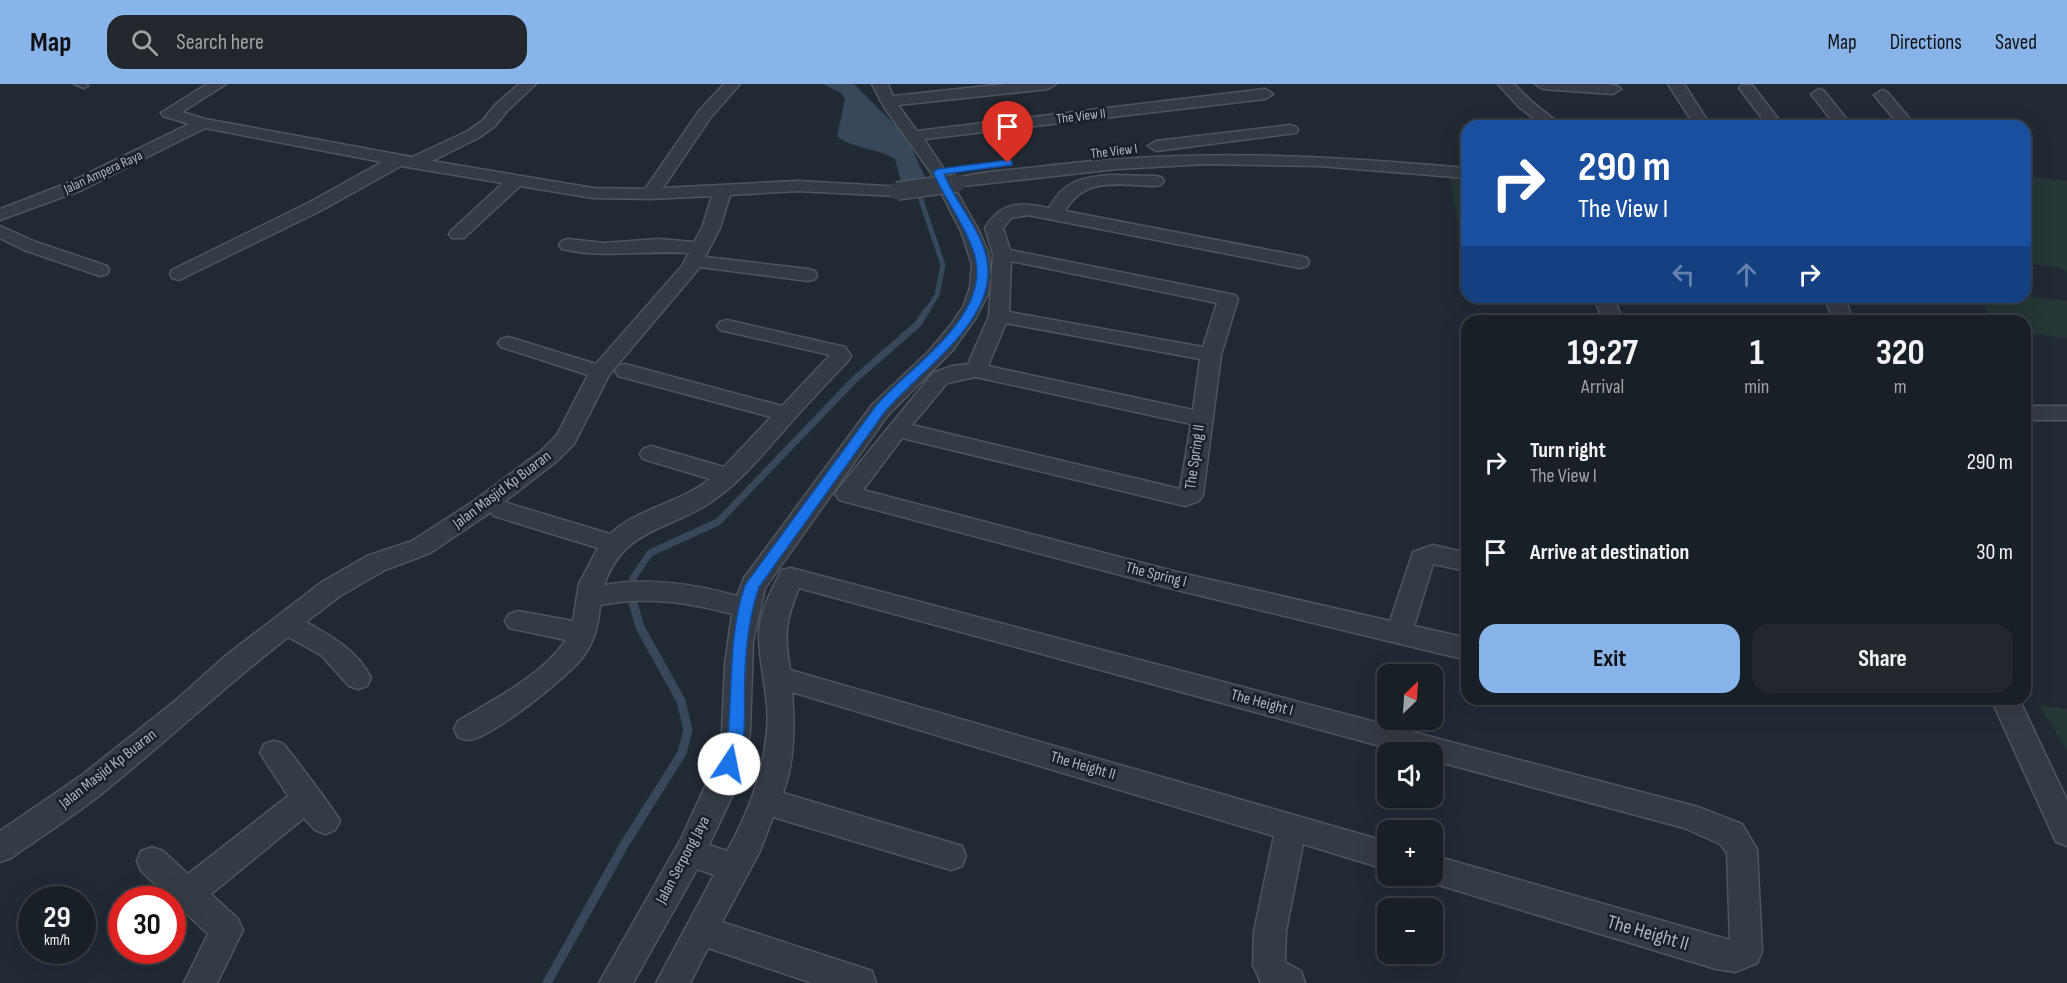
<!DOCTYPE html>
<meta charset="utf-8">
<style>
:root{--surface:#191f26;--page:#22272e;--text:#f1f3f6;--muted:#9fa2a7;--line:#373d43;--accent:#89b4ea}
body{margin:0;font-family:"Sofia Sans Condensed",sans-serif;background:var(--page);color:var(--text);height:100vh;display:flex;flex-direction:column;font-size:22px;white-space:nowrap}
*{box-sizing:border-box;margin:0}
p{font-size:20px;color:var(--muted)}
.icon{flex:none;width:33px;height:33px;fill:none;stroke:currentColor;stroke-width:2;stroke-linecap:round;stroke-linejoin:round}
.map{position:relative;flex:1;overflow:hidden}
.side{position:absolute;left:1461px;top:231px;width:570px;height:390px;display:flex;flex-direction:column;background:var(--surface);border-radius:18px;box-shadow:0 6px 24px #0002,0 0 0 2px var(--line)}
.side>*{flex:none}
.guide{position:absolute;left:1461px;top:36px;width:570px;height:183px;border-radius:18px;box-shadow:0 6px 24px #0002,0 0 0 2px var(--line);background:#1a4fa0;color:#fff;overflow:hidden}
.needle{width:39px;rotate:25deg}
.controls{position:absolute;left:1377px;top:580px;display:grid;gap:12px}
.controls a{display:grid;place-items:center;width:66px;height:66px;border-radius:12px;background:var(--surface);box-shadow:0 6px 24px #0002,0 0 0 2px var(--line);font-size:30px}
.speed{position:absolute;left:18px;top:802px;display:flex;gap:12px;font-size:30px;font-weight:700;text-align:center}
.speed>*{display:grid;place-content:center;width:78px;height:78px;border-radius:50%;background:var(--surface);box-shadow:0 6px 24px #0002,0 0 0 2px var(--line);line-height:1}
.speed small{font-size:15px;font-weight:400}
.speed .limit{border:9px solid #d22;background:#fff;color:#111}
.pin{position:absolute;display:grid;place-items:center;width:51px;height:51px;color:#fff;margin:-62px -26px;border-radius:50% 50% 50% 0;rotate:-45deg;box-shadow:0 0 6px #0007}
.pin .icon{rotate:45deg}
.me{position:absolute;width:66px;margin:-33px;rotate:11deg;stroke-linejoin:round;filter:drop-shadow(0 0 4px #0008)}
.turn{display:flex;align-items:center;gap:21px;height:126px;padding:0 18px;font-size:27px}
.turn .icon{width:78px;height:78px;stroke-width:2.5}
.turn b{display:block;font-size:42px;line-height:51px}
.lanes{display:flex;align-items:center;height:57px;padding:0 18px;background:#0003;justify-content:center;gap:30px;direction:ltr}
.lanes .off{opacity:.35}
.eta{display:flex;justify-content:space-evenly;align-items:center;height:102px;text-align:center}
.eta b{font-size:36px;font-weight:700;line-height:42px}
.primary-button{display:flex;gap:12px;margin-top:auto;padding:12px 18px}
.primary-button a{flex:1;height:69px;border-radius:18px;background:var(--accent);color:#111;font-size:24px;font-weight:700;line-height:69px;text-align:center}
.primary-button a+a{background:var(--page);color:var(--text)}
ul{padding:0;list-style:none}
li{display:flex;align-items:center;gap:18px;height:90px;padding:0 18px}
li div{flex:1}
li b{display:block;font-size:22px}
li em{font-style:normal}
header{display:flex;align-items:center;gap:36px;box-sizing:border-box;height:84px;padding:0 30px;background:var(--accent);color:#111}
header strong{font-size:28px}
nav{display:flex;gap:33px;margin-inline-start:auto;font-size:21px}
.search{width:420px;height:54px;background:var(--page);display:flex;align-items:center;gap:15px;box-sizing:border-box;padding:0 21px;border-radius:18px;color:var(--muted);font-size:22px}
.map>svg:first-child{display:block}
</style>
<header>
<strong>Map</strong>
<div class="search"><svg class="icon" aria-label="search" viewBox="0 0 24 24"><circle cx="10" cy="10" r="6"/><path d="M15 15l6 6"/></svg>Search here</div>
<nav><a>Map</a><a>Directions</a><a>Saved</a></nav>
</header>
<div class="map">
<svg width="2067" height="899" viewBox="0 0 2067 899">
<rect width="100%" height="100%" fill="#212933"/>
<g fill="#263736">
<polygon points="1450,92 1467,93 1467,186 1466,186"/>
<polygon points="2025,92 2067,97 2067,189 2064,185 2025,179"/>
<polygon points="2025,212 2067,217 2067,255 2025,248 2025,237 1993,237 1978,213"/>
<polygon points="2039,621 2067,625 2067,666"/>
</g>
<path fill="#38485a" d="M823,0H854L900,46L912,65L926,95L901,98L895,75C876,63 854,66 837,52L845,15L841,9Z"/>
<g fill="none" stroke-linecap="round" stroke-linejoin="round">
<polyline stroke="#38485a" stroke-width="5" points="917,104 943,181 937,211 926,228"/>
<polyline stroke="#38485a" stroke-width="7" points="633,521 633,494 650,469 718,438 855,295 918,240 927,226"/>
<polyline stroke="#38485a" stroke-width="9" points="547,899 624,761 682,669 688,646 681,617 640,543 633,519"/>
<defs>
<polygon id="service" points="74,0 86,0 88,2 84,4"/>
<g id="minor">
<path d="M207,0H226L182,28L205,35L412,73L468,47L483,36L495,21L519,0H536L507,27L495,42L480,53L432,77L593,104L645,105L699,27L724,0H740L711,33L663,104L798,97L903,103L906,107L903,111L897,112L798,107L730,111L720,144L705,173L808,185L815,187L817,191L815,195L808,197L700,183L609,291L574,360L557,377L504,418L610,450C636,425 680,419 710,395L643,375L640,370L643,365L651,362L724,383L771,333L618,292L615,287L618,282L625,280L782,322L830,271L720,246L717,242L720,238L727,236L845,263L851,272L848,277C827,299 806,321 786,344C762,371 739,400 708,420C665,447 624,445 604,501C648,493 694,500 737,512L744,494L872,321L929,267L950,242L963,223L970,204L972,180L961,147L930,87L884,23L872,0H888L893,12L1005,0H1056L1048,5L898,21L917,47L1265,5L1273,10L1265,15L924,55L951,96C976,87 1017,86 1045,82C1191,64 1321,71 1467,84V94L1319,82L1207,80L1117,85L954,103L979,147L988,168L991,192L988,210L975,235L952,267L888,331L765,504L753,557L750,648L746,670L733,710L709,761L727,767C748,730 763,690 767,647C770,616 760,586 759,555C758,532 771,506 782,486L791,484L1698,723L1742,740L1757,765L1762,868L1757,879L1735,888L1716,885L1432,799L1421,795L1420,792H1432V771L1730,856L1727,769L1720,760L1684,744L1432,676V669H1406L799,504C785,538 784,550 790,586L1388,758V786L1303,760L1286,847L1285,878L1301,887L1305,899H1261L1253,881L1254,847L1274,752L792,608C795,642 795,677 783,709L962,762L966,772L962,782L951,786L773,733L760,767L722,838L860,883L872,887L876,899H812L708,864L690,899H656L714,791L697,785L633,899H599L681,755L715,681L722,648L725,580L732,530C689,518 643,512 600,521C598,542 595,556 583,573C570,591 487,658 467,656C464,656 461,654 458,653L454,645L458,637C496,614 540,593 566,556L509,544L505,537L509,530L518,527L573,537L579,500L598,464L494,432L491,428L430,469L385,486L340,512L306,538C331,552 358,567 371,594L367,602L358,605L349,602L321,571L288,553C225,602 167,657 105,707C75,731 42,752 11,774L0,778V747L82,691L175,617L224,573L322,498L367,472L412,457L474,417L541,367L557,351L588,291L501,263L498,259L501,255L508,253L515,255L596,280L682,182L689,169C646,166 603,175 562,165L559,161L562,157L568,155L604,159L658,155L694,158L702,144L712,112L650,115L593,114L520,102L464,154H452L449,150L452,146L503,99L401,82L322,126L179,196L172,194L170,190L172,186L310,118L382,78L205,44L82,106L0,136V125L70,98L189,40L163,32L161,29Z"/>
<polygon points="1498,0 1514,0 1531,17 1562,42 1544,42 1519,23"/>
<polygon points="1535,0 1607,0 1618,2 1621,5 1613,10 1543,5"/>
<polygon points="1668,0 1684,0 1711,42 1695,42"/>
<polygon points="1742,1 1752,1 1784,42 1768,42 1739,4"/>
<polygon points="1819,5 1824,7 1852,42 1836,42 1811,10"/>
<polygon points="1882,6 1887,8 1916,42 1900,42 1874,11"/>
<polygon points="1290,41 1296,43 1298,46 1296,49 1156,67 1148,62 1156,57"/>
<path d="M1111,91L1155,92L1161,93L1164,97L1161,101L1155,102C1121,101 1084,92 1065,127L1300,172L1307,174L1309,178L1307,182L1300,184L1028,131L1011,134L1003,144L1010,166L1235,211L1238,215L1221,271L1203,411L1199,417L1185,422L902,354L863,406L1177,488L1390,537L1413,468L1433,461L1467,469V487L1433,480L1414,542L1467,554V576L1177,506L839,416L835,410L839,404L933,289L952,282L968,280L989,232L993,170L985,144C1001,117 1021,118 1049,124C1064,97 1082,93 1111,91ZM1011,177L1217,219L1203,263L1009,228ZM1006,239L1200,275L1193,326L988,282ZM976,293L1191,340L1180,405L912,341L947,299Z"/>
<polygon points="0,142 36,158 107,182 109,186 107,190 100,192 24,166 0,154"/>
<polygon points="1593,213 1613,213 1621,231 1630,233 1633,237 1604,237"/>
<polygon points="1824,213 1844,213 1854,237 1834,237"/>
<rect x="2025" y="322" width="42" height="14"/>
<polygon points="1991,615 2019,615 2067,716 2067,762 2056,758"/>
<path d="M274,657C277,658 280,658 283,660C287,663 337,730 340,737L335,746L325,750L315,746L304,734L211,810L238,835L243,846L217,899H184L208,850L141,787L137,777L141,767L152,763L163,767L188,790L288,712L260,669L264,660Z"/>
</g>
</defs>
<use href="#service" stroke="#4f565f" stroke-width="3"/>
<use href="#minor" stroke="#4f565f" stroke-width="3"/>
<use href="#service" fill="#343b44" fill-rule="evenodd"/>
<use href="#minor" fill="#343b44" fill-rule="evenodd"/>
<defs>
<polyline id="minor-bridge" points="897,107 957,99"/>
</defs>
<use href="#minor-bridge" stroke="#4f565f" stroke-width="20" stroke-linecap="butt"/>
<use href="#minor-bridge" stroke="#343b44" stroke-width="17"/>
</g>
<path fill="#1a73e8" stroke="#114b97" stroke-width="1.5" d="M1008,76L1012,77V81L944,90C955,118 978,141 986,171C1003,235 918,287 884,329L759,503C750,530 746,560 745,589C743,621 749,656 735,685L729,687L724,685L721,680C724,667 729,653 729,639C732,592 730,546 745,501L875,323C908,283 994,232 974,169C965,140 945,116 933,88L938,85Z"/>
<g text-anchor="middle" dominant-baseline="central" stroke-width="5" stroke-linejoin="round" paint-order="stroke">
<g font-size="14" fill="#aeb6c1" stroke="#1a2028">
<text transform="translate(1081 32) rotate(-7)">The View II</text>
<text transform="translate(1114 67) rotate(-7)">The View I</text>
<text transform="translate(103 88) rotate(-25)">Jalan Ampera Raya</text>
</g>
<g font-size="16" fill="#aeb6c1" stroke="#1a2028">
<text transform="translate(1195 373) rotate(-82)">The Spring II</text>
<text transform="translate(502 406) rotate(-37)">Jalan Masjid Kp Buaran</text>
<text transform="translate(1156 491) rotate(14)">The Spring I</text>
<text transform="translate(1262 619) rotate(15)">The Height I</text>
<text transform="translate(1083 682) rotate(16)">The Height II</text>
<text transform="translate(108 685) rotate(-38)">Jalan Masjid Kp Buaran</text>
<text transform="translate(683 776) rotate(-62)">Jalan Serpong Jaya</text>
</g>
<g font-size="20" fill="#aeb6c1" stroke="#1a2028">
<text transform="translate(1648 849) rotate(16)">The Height II</text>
</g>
</g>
</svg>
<div class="controls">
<a><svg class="needle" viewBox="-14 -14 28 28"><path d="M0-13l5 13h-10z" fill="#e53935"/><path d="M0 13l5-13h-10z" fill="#9fa2a7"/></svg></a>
<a><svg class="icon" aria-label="sound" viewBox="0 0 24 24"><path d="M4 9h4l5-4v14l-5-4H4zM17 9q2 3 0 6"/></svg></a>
<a>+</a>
<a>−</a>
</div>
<div class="speed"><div>29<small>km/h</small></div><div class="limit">30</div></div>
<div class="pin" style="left:1008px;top:79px;background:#d93025"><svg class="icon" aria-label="arrive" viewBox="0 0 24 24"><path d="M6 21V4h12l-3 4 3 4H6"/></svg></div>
<svg class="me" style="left:729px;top:680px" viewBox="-20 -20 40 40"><circle r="19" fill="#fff"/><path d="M0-13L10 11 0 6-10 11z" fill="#1a73e8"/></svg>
<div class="guide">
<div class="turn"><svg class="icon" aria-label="right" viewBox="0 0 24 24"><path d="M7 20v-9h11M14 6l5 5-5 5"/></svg><div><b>290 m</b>The View I</div></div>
<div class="lanes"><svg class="icon off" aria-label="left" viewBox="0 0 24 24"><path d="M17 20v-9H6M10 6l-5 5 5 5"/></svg><svg class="icon off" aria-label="ahead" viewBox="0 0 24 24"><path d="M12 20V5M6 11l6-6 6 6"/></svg><svg class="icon" aria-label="right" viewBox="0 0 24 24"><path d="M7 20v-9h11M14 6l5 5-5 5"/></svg></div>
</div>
<section class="side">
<div class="eta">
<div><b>19:27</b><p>Arrival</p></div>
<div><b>1</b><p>min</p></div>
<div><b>320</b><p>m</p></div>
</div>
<ul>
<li><svg class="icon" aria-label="right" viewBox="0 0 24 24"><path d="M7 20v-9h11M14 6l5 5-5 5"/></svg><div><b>Turn right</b><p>The View I</p></div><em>290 m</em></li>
<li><svg class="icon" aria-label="arrive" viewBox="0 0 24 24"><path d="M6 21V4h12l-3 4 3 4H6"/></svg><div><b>Arrive at destination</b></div><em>30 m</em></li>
</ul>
<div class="primary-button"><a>Exit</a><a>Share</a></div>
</section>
</div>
